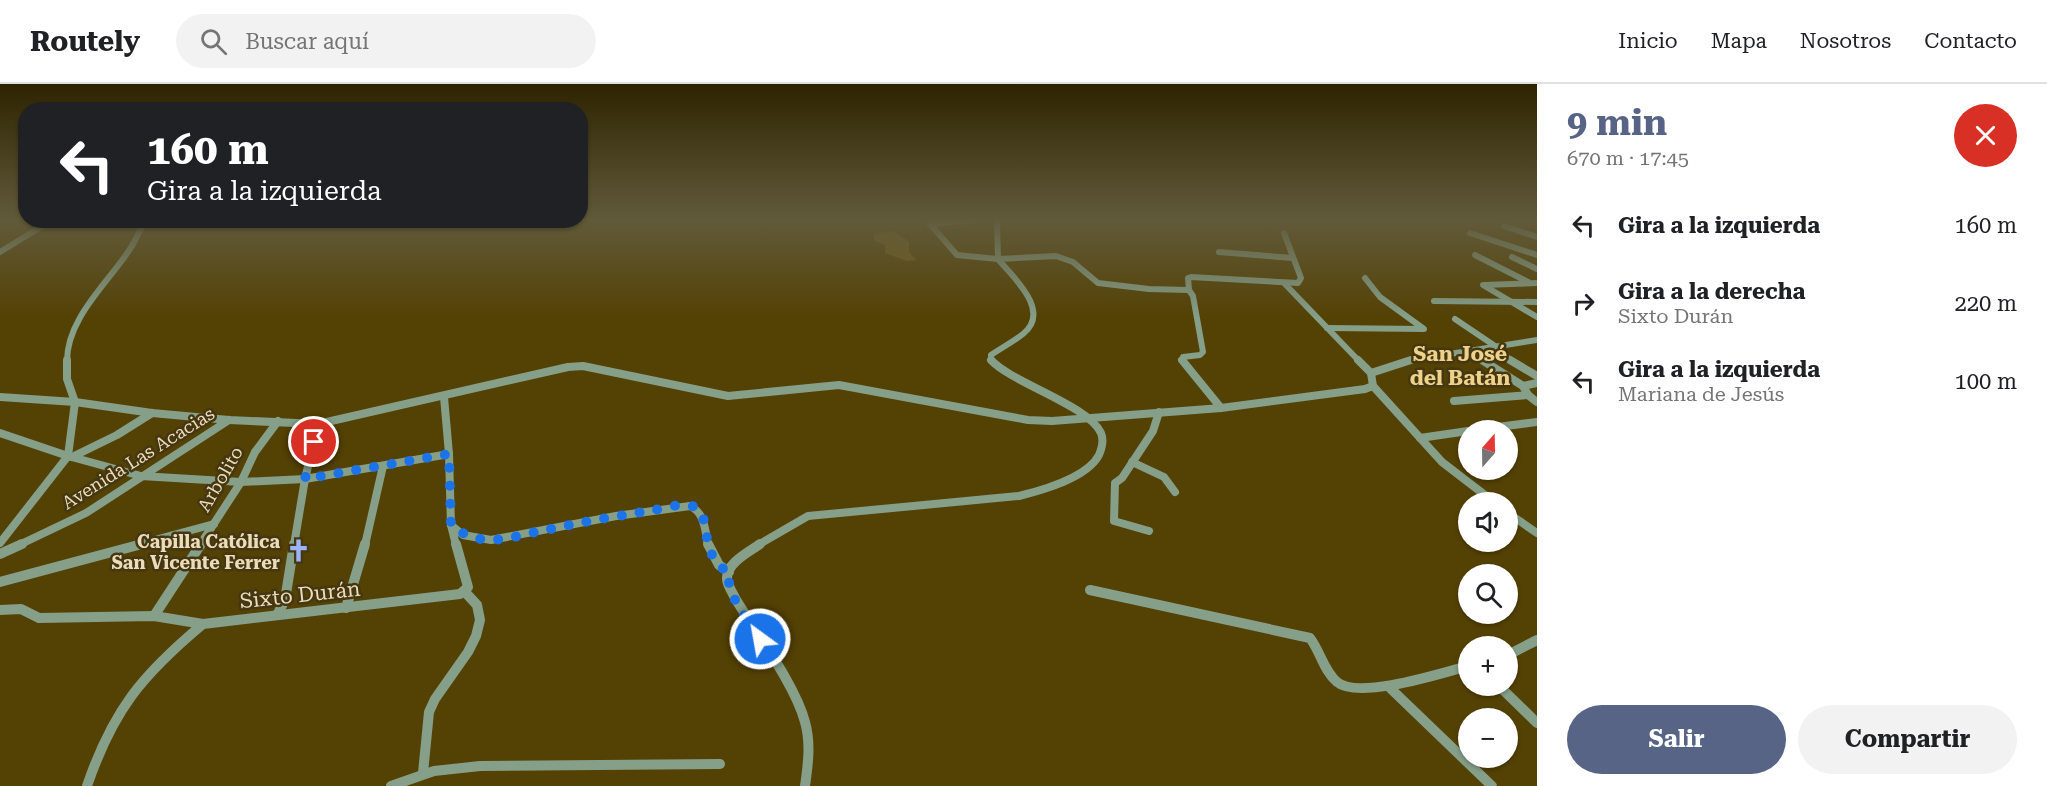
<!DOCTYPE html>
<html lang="es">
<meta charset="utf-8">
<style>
:root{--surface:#fff;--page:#f2f2f2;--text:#202124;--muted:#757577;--line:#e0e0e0;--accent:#576486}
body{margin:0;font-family:"Roboto Serif",serif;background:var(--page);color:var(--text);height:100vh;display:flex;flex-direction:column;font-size:22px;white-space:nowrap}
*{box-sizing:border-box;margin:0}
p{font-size:20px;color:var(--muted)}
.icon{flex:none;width:33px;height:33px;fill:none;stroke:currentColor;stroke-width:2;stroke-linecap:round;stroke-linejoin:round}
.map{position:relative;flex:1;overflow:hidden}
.panel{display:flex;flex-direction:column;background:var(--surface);width:510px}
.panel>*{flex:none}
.guide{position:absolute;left:18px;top:18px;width:570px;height:126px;border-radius:24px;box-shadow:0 2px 4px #0004;background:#202124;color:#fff;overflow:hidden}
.needle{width:39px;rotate:20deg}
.fabs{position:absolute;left:1458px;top:336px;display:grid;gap:12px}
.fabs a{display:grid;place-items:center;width:60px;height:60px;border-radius:50%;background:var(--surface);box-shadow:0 2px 4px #0004;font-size:30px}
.pin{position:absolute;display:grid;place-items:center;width:51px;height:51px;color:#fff;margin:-26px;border:3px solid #fff;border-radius:50%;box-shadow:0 2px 6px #0007}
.me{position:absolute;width:66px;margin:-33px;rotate:328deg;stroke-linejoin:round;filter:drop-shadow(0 0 4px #0008)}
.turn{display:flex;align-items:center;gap:21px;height:126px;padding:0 30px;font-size:27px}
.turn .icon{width:78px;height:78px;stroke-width:2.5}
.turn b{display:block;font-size:42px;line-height:51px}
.round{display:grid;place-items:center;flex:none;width:63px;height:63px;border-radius:32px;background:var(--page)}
.head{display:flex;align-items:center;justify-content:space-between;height:102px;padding:0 30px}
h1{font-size:36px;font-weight:700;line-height:45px;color:var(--accent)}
.action{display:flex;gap:12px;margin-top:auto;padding:12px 30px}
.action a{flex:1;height:69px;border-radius:36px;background:var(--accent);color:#fff;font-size:24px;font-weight:700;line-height:69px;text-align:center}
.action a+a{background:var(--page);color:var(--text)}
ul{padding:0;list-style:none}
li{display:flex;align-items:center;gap:18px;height:78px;padding:0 30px}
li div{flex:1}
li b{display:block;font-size:22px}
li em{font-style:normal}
header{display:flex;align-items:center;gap:36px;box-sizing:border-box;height:84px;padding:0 30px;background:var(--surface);border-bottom:2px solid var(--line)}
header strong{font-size:28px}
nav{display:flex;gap:33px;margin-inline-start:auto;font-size:21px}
.search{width:420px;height:54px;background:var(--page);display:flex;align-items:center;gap:15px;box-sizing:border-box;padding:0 21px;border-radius:33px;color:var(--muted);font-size:22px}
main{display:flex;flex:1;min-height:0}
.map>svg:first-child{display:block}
</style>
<header>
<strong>Routely</strong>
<div class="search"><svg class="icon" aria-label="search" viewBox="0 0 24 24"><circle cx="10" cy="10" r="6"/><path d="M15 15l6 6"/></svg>Buscar aquí</div>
<nav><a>Inicio</a><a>Mapa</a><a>Nosotros</a><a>Contacto</a></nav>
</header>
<main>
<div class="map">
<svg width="1537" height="702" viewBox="0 0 1537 702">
<rect width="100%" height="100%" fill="#544104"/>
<polygon fill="#745c14" points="894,147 909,158 909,168 916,176 907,177 885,169 885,161 875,157 873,150"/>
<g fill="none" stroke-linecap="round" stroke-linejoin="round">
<g stroke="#859f89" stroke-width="6">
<polyline points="997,136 998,175 1056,172 1073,178 1098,199 1149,205 1189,206 1193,212 1203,268 1200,271 1183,273 1183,277"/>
<polyline points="930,140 974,136"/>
<path d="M930,140L957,171L998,175C1013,193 1052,227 1023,250C1013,258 1001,264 991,271V277"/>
<polyline points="1504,142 1537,153"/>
<polyline points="1470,149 1537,171"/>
<polyline points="0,168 52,136"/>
<polyline points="1219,168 1293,174"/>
<polyline points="1475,171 1528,198"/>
<polyline points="1512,173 1537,185"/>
<polyline points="1284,199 1359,277"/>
<polyline points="1537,199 1483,201 1537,233"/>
<polyline points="1189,206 1188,194 1191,193 1298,199 1301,194 1284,149"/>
<polyline points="1434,217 1537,218"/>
<polyline points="1455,235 1495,262"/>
<polyline points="1327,244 1424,245 1380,213 1365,194"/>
<polyline points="1490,263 1513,277"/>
<polyline points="1467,266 1484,277"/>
<path d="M67,277C67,234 108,199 130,165C136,156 140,146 145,136"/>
<polyline points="1406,277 1537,256"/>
</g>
<g stroke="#859f89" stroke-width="8">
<polyline points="1182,276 1221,324"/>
<polyline points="1358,276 1371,289"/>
<polyline points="1482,276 1523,302 1528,311 1537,318"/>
<polyline points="1510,276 1537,292"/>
<polyline points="1373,302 1442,378 1494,418"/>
<polyline points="1523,302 1537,299"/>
<polyline points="0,313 75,318 152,329 229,336 318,340 568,283 583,282 728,312 839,301 1028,336 1052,337 1221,324 1365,305 1373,302 1371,289 1411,276"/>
<polyline points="444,313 449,370 451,441 456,461"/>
<polyline points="1454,317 1528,311"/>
<polyline points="1474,346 1537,338"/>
<polyline points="0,349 68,372 141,392 241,398 305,395 449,370"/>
<polyline points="1420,354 1468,347"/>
<polyline points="72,373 117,351 152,329"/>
<polyline points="1132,378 1164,393 1175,408"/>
<polyline points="1508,429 1537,449"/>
<path d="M451,441L463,451L491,456L616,432L690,422C705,429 705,446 708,461"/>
<polyline points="1149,447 1114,437 1115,399 1122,394 1153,347 1159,328"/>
<polyline points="0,459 68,372 75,318 67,295 67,276"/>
<polyline points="19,461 86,429 229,336"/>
<polyline points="136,461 214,440"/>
<polyline points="200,461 241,398 255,368 278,337"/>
<polyline points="294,461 305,395 318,340"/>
<polyline points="365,461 383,382"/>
<path d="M758,461L808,432L1019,412C1043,406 1087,394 1099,371C1102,364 1104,356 1101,349C1088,321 1012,299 991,276"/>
</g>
<g stroke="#859f89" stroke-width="10">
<polyline points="708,460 719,481 729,488"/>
<path d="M760,460C749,468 726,479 727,495C727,501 733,509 735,514C756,549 795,600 805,638C811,659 808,681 805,702"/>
<polyline points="0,470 22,460"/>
<polyline points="0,498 142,460"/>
<path d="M1090,506L1310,554C1320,567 1324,587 1337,598C1358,616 1442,589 1468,582"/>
<polyline points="346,524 365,460"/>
<polyline points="0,526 21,525 39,534 154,532 203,540 460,510 468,503 456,460"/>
<polyline points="277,531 285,516 294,460"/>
<polyline points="154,532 201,460"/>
<polyline points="1508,571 1537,556"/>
<polyline points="1499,602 1537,639"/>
<polyline points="1389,603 1492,702"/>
<polyline points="423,689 429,628 435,615 468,568 476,552 480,536 477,521 465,508"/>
<path d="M87,702C113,626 142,591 203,540"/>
<polyline points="391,702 434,687 480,682 720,680"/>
</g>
</g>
<linearGradient id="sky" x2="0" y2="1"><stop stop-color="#2e2402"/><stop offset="0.58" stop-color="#615a3a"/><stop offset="1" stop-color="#615a3a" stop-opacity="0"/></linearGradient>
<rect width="1537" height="234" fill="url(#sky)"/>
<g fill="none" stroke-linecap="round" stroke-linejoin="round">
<path stroke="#1a73e8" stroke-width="10" stroke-dasharray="0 18" d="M314,358L305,395L449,370L451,441C463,451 476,456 493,456C511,455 529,449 546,446C582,438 618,432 654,426C666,424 683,418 695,423C712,430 698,474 729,488C725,510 749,537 760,555"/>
</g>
<defs>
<symbol id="church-bare" viewBox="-9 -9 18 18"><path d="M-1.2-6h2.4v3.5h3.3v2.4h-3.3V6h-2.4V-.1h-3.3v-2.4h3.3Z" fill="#9bb5fd" stroke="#453711" stroke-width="2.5" paint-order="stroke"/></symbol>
</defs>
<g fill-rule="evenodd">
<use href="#church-bare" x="282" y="450" width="33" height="33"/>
</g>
<g text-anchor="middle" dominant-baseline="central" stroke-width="5" stroke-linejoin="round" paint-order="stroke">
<g font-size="18" fill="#ebddbb" stroke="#453711">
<text transform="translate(138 374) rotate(-32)">Avenida Las Acacias</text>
<text transform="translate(220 395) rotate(-60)">Arbolito</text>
</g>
<g font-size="18" font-weight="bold" fill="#ebddbb" stroke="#453711" text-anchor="end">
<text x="280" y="457">Capilla Católica<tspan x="280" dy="21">San Vicente Ferrer</tspan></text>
</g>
<g font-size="21" font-weight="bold" fill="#eed28b" stroke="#453711">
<text x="1460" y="270">San José<tspan x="1460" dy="24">del Batán</tspan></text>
</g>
<g font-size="21" fill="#ebddbb" stroke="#453711">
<text transform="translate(300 511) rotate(-6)">Sixto Durán</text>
</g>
</g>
</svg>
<div class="fabs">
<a><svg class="needle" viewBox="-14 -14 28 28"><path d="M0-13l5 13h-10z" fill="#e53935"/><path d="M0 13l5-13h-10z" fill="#757577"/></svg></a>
<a><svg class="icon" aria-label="sound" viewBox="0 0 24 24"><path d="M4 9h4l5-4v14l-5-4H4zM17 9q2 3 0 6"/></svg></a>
<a><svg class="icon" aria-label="search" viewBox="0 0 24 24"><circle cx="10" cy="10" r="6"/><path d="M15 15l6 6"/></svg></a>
<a>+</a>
<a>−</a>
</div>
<div class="pin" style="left:314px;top:358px;background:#d93025"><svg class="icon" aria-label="arrive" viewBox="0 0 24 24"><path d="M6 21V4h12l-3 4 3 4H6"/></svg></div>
<svg class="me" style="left:760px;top:555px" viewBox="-20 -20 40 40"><circle r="17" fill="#1a73e8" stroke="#fff" stroke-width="3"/><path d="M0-11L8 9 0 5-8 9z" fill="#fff"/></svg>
<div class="guide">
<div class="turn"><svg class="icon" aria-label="left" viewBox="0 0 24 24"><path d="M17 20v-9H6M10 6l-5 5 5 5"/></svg><div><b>160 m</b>Gira a la izquierda</div></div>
</div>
</div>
<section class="panel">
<div class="head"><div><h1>9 min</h1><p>670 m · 17:45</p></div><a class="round" style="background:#d93025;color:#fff"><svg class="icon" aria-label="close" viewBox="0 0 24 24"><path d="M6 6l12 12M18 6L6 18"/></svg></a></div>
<ul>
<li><svg class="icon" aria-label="left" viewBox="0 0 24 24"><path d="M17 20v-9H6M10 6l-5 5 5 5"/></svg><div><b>Gira a la izquierda</b></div><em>160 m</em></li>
<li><svg class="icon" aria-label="right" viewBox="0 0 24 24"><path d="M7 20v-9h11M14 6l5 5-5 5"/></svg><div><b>Gira a la derecha</b><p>Sixto Durán</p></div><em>220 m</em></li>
<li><svg class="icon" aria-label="left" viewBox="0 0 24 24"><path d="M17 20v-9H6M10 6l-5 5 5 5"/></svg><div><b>Gira a la izquierda</b><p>Mariana de Jesús</p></div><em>100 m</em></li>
</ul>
<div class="action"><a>Salir</a><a>Compartir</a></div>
</section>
</main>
